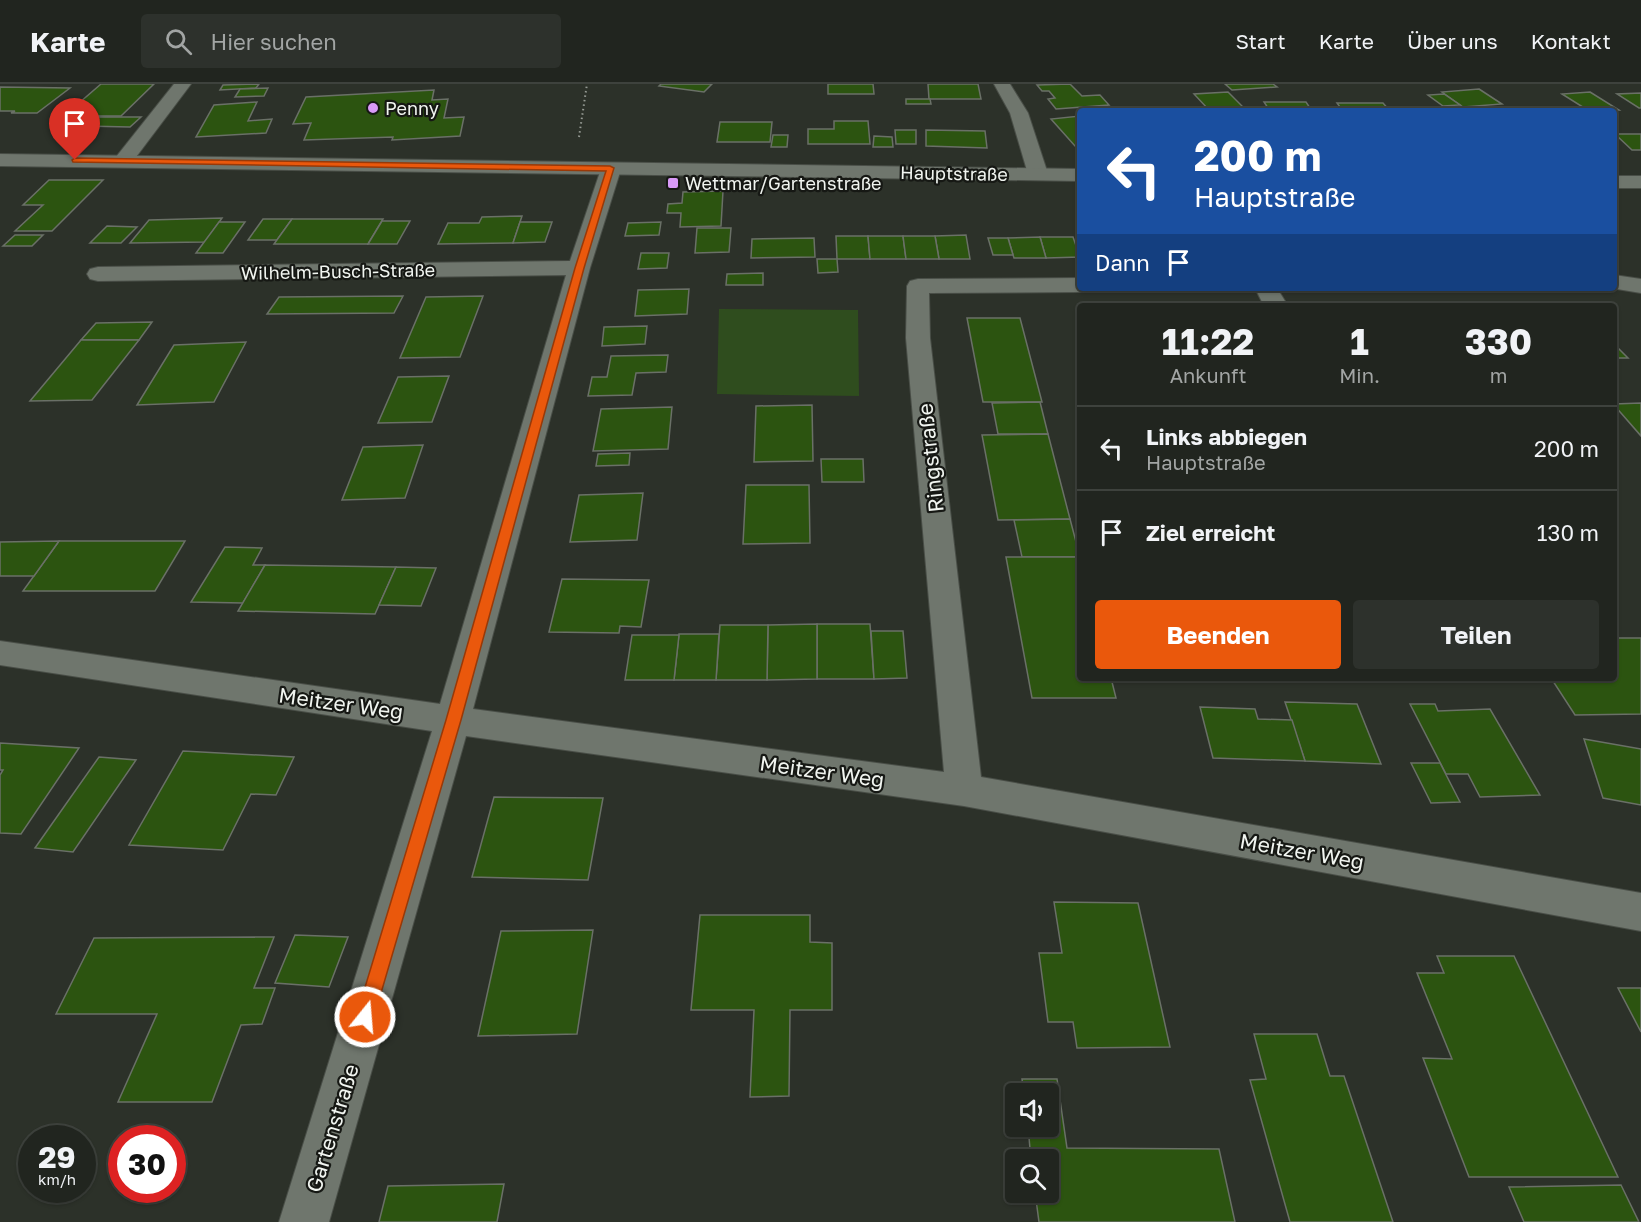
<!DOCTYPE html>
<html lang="de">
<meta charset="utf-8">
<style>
:root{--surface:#21251f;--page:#2d312c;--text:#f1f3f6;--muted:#a2a5a4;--line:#3e423d;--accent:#ea580c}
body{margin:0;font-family:"Golos Text",sans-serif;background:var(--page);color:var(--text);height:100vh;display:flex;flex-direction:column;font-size:22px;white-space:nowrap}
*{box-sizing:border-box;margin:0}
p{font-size:20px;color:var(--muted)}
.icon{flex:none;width:33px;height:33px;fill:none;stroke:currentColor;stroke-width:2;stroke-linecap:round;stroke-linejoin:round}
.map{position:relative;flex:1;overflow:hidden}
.drawer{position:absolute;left:1077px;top:219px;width:540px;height:378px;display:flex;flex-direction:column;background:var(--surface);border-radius:6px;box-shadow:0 2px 4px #0004,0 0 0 2px var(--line)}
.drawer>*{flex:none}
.top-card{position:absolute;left:1077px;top:24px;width:540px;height:183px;border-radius:6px;box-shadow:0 2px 4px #0004,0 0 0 2px var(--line);background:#1a4fa0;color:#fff;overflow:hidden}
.fabs{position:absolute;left:1005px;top:999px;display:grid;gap:12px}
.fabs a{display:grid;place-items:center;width:54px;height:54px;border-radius:6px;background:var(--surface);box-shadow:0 2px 4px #0004,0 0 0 2px var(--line);font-size:30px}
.speed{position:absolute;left:18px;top:1041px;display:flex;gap:12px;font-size:30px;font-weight:700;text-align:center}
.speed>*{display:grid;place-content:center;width:78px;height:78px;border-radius:50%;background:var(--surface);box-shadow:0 2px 4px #0004,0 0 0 2px var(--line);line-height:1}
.speed small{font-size:15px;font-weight:400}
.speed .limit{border:9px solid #d22;background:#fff;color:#111}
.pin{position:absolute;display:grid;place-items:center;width:51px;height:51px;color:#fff;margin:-62px -26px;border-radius:50% 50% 50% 0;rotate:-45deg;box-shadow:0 0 6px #0007}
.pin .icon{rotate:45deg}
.me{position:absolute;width:66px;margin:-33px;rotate:17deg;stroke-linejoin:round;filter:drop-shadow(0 0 4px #0008)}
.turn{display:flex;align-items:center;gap:21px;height:126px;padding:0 18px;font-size:27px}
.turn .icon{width:78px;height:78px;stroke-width:2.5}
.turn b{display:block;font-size:42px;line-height:51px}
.then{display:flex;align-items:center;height:57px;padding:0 18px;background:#0003;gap:12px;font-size:22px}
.eta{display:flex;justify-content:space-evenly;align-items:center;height:102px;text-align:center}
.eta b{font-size:36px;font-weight:700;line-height:42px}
.cta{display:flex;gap:12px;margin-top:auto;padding:12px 18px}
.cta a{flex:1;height:69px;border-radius:6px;background:var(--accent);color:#fff;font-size:24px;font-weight:700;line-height:69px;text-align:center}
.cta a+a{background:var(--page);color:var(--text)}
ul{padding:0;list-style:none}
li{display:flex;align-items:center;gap:18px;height:84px;padding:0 18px;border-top:2px solid var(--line)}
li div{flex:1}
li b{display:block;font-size:22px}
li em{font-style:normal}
header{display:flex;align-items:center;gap:36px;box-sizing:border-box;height:84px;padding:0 30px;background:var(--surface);border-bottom:2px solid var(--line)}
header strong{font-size:28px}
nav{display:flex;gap:33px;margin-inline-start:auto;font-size:21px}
.search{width:420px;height:54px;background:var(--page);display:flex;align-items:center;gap:15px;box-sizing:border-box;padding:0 21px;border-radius:6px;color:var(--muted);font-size:22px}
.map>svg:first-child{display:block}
</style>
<header>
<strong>Karte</strong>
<div class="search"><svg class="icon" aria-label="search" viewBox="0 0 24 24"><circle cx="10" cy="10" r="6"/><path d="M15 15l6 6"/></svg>Hier suchen</div>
<nav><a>Start</a><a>Karte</a><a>Über uns</a><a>Kontakt</a></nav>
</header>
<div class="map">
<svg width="1641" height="1138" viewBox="0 0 1641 1138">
<rect width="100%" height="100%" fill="#2c3129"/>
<polygon fill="#2f4d1e" points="719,225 858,226 859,312 717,310"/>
<g fill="#2c5410" stroke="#6a7067" stroke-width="1.5">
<polygon points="101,0 154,0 121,32 64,32"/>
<polygon points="259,0 256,4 220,6 223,1"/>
<polygon points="661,0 712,0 704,8 659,2"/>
<polygon points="828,0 873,0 874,10 828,10"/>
<polygon points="928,0 978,0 981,15 929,15"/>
<polygon points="1070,0 1082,12 1100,11 1109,21 1056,25 1048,15 1055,14 1049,7 1042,7 1037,1"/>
<polygon points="1225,0 1273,0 1277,3 1232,6"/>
<polygon points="0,3 70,4 37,29 11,29 15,27 0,27"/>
<polygon points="268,4 264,12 235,13 240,5"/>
<polygon points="1479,5 1502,20 1463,23 1442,8"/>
<polygon points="434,6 432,16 448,15 444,34 464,33 460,52 392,56 393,53 304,56 311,39 293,40 306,13"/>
<polygon points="1228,8 1244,24 1209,26 1194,10"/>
<polygon points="1590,8 1619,26 1589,27 1562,10"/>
<polygon points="1641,9 1641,24 1639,24 1617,10"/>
<polygon points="1444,10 1460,21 1443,22 1428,11"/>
<polygon points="906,15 930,15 931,20 906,20"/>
<polygon points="257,18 248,37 272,35 266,49 196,53 214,21"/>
<polygon points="1264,18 1306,18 1312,27 1270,27"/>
<polygon points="1337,19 1383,19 1390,27 1343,27"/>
<polygon points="1080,32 1080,61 1075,62 1051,35"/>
<polygon points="96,33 141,33 130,43 85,42"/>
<polygon points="834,37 868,37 870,60 808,60 808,45 834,45"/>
<polygon points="720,38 772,38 770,58 717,58"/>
<polygon points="895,46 916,46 916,60 896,60"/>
<polygon points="926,46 985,47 987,64 926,62"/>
<polygon points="1615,50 1641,50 1641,66 1632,66"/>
<polygon points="773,51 788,51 787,63 771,63"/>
<polygon points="874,52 892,53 893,63 873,63"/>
<polygon points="49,96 103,96 52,147 15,147 43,121 23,121"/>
<polygon points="723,107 721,142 680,143 681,129 667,129 668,120 682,119 683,108"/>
<polygon points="522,132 513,159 438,160 448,139 479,139 482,133"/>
<polygon points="222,134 205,158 130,159 149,136"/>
<polygon points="263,135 292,135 277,156 248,156"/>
<polygon points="292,135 383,135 368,160 274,160"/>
<polygon points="382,137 410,137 397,160 368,160"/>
<polygon points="219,138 245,138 223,169 196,169"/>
<polygon points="520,138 552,138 545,158 513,159"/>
<polygon points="661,138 659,151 625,152 628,139"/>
<polygon points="107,142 137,143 121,159 90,159"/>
<polygon points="697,144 731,144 729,168 695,169"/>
<polygon points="15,151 43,151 32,162 3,162"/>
<polygon points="966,151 970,175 939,175 935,152"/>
<polygon points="836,152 868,152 870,175 837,175"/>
<polygon points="868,152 903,152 906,175 870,175"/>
<polygon points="903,152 935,152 939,175 906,175"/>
<polygon points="1040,153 1073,153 1080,173 1046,174"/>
<polygon points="1040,153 1046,174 1014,174 1008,154"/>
<polygon points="814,154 815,173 751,174 752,155"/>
<polygon points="988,154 1008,154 1013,171 993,171"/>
<polygon points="641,169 669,169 667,184 638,185"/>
<polygon points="817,175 837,175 838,188 818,189"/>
<polygon points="763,189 763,201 726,201 727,190"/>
<polygon points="689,205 687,230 635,232 638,206"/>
<polygon points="403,212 394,229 267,230 279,213"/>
<polygon points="483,212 460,273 400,274 426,213"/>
<polygon points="967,234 1020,234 1042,318 983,318"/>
<polygon points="152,238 139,256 81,256 96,239"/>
<polygon points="647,242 645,260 602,262 604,243"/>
<polygon points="81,256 139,256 92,316 30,317"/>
<polygon points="246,258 214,318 137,321 174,261"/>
<polygon points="1614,260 1628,274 1614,274"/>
<polygon points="668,271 666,288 636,289 632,311 588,312 592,293 607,293 611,272"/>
<polygon points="449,292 432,338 378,339 398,293"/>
<polygon points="1040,318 1048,350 998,350 992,319"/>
<polygon points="1641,319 1641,352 1614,321 1614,320"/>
<polygon points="812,321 813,377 754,378 756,322"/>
<polygon points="672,323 668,365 593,367 601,325"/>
<polygon points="1048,350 1070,435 998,436 982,351"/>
<polygon points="423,361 405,414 342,416 363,363"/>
<polygon points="630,369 629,381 596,382 598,370"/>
<polygon points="821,375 863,375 864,398 822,398"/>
<polygon points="746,401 809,401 810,459 743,460"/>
<polygon points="643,409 637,456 570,458 579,411"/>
<polygon points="1070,435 1080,473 1022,473 1014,436"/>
<polygon points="59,457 185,457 155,507 23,507"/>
<polygon points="59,457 34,492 0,492 0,458"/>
<polygon points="225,463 262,464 253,481 265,481 243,519 191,518"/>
<polygon points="1006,473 1080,473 1080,594 1111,594 1116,614 1032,614"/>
<polygon points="265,481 396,483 375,530 238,527"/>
<polygon points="396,483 436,484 421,522 379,521"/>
<polygon points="562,495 649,496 641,543 620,542 619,549 549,548"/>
<polygon points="817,540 870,540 874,595 817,595"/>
<polygon points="817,540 817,595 767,596 768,541"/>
<polygon points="720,541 768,541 767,596 716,596"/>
<polygon points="871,547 903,547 907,594 874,595"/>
<polygon points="679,550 719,550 716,596 674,596"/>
<polygon points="632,551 679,551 674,596 625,596"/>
<polygon points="1614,554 1641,554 1641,630 1575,631 1551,594 1614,594"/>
<polygon points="1285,618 1357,620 1381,680 1305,677"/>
<polygon points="1410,620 1435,620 1438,627 1490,625 1540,711 1480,713 1468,690 1446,690"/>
<polygon points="1200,623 1255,625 1258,635 1292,636 1305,677 1213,674"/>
<polygon points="1584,655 1641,665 1641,721 1603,714"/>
<polygon points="0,659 79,664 21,750 0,749 0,691 3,686 0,686"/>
<polygon points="183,667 294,673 276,711 251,710 223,766 129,761"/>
<polygon points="99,673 136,676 73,768 35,764"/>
<polygon points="1411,679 1440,679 1460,718 1431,719"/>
<polygon points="494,713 603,714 588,796 472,793"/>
<polygon points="1054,818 1138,819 1170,963 1077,964 1073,938 1048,938 1039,869 1062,869"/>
<polygon points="700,831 810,831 810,858 832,859 832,926 790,926 789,1012 750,1013 754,926 691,926"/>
<polygon points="593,846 577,950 478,952 501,847"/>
<polygon points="295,851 348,853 329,903 275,899"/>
<polygon points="274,853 254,904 275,904 262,940 241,941 212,1018 118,1018 157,930 56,930 94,854"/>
<polygon points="1437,872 1514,872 1618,1093 1469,1093 1423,974 1452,975 1417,889 1444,889"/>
<polygon points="1618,904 1641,904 1641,948"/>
<polygon points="1254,950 1317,950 1330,992 1344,992 1393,1138 1290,1138 1250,996 1266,995"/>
<polygon points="1022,995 1057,995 1067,1064 1219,1065 1235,1138 1039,1138 1035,1108 1048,1108 1048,1076 1031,1076 1028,1042 1048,1042 1048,1010 1024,1010"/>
<polygon points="504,1100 497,1138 379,1138 388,1102"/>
<polygon points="1621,1101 1639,1138 1524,1138 1509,1103"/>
</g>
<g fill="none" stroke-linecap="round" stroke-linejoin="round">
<defs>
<g id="street">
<polygon points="174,0 191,0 130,81 116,81 113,77 116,73"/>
<polygon points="994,0 1010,0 1028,29 1048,90 1045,94 1031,94 1028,90 1010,29"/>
<polygon points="611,79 618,81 621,85 590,184 473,625 944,688 906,254 907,202 910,197 918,195 1080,194 1080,204 1089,204 1088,206 1080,208 929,209 930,254 981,693 1641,809 1641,847 964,722 466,652 329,1138 279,1138 432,647 0,581 0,557 440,620 566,191 98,197 90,195 87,190 90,185 98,183 570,177 601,85 604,81"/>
<polygon points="1614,191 1641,195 1641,209 1611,204 1614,204"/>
<polygon points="1255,204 1277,204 1288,222 1264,222"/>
</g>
<g id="secondary">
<polygon points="0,70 1080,85 1080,97 0,82"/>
<rect x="1614" y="92" width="27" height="12"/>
</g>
</defs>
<use href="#street" stroke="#494e47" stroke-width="2"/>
<use href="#secondary" stroke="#494e47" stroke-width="2"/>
<polyline stroke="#959a93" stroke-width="2" stroke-dasharray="1.5 3" stroke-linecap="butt" points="579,53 587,0"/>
<use href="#street" fill="#6f766d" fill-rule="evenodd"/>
<use href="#secondary" fill="#6f766d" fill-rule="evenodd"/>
</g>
<polygon fill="#ea580c" stroke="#983908" stroke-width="1.5" points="75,74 610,82 614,84 584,184 461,636 374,933 372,939 365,942 359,939 356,933 446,636 575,184 606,87 73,78 72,76"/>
<g fill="#d99af7" stroke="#161814" stroke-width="2">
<circle cx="373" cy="24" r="6"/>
<rect x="667" y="93" width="12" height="12" rx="3"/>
</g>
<g text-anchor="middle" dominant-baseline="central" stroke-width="4.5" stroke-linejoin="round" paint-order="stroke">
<g font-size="18" fill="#f1f5f0" stroke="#161814" text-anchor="start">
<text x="385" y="24">Penny</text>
<text x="685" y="99">Wettmar/Gartenstraße</text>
</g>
<g font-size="18" fill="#f1f5f0" stroke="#161814">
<text transform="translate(954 89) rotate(1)">Hauptstraße</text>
<text transform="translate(338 187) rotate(-1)">Wilhelm-Busch-Straße</text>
</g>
<g font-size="21" fill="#f1f5f0" stroke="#161814">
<text transform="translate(930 374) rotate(-96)">Ringstraße</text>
<text transform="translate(341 619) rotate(8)">Meitzer Weg</text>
<text transform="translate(822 687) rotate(8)">Meitzer Weg</text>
<text transform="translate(1302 767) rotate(10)">Meitzer Weg</text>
<text transform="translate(332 1044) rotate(-73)">Gartenstraße</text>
</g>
</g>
</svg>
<div class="fabs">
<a><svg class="icon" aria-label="sound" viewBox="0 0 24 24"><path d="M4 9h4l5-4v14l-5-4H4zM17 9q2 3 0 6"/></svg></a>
<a><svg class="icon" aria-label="search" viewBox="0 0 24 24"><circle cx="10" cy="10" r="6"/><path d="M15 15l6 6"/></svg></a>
</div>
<div class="speed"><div>29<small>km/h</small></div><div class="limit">30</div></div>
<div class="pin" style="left:75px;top:76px;background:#d93025"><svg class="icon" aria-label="arrive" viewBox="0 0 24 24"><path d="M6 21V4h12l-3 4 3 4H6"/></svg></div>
<svg class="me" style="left:365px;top:933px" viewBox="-20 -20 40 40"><circle r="17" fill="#ea580c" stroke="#fff" stroke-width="3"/><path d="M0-11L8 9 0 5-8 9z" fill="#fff"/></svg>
<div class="top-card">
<div class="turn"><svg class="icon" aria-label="left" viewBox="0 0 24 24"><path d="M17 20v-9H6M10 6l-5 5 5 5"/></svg><div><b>200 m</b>Hauptstraße</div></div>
<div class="then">Dann<svg class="icon" aria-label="arrive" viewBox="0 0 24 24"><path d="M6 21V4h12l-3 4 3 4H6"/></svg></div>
</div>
<section class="drawer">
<div class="eta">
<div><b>11:22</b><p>Ankunft</p></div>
<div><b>1</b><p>Min.</p></div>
<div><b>330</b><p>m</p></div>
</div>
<ul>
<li><svg class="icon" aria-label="left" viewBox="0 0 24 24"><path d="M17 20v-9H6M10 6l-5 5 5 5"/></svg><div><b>Links abbiegen</b><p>Hauptstraße</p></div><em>200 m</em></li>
<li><svg class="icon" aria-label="arrive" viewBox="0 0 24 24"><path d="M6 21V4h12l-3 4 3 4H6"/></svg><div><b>Ziel erreicht</b></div><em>130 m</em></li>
</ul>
<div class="cta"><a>Beenden</a><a>Teilen</a></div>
</section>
</div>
